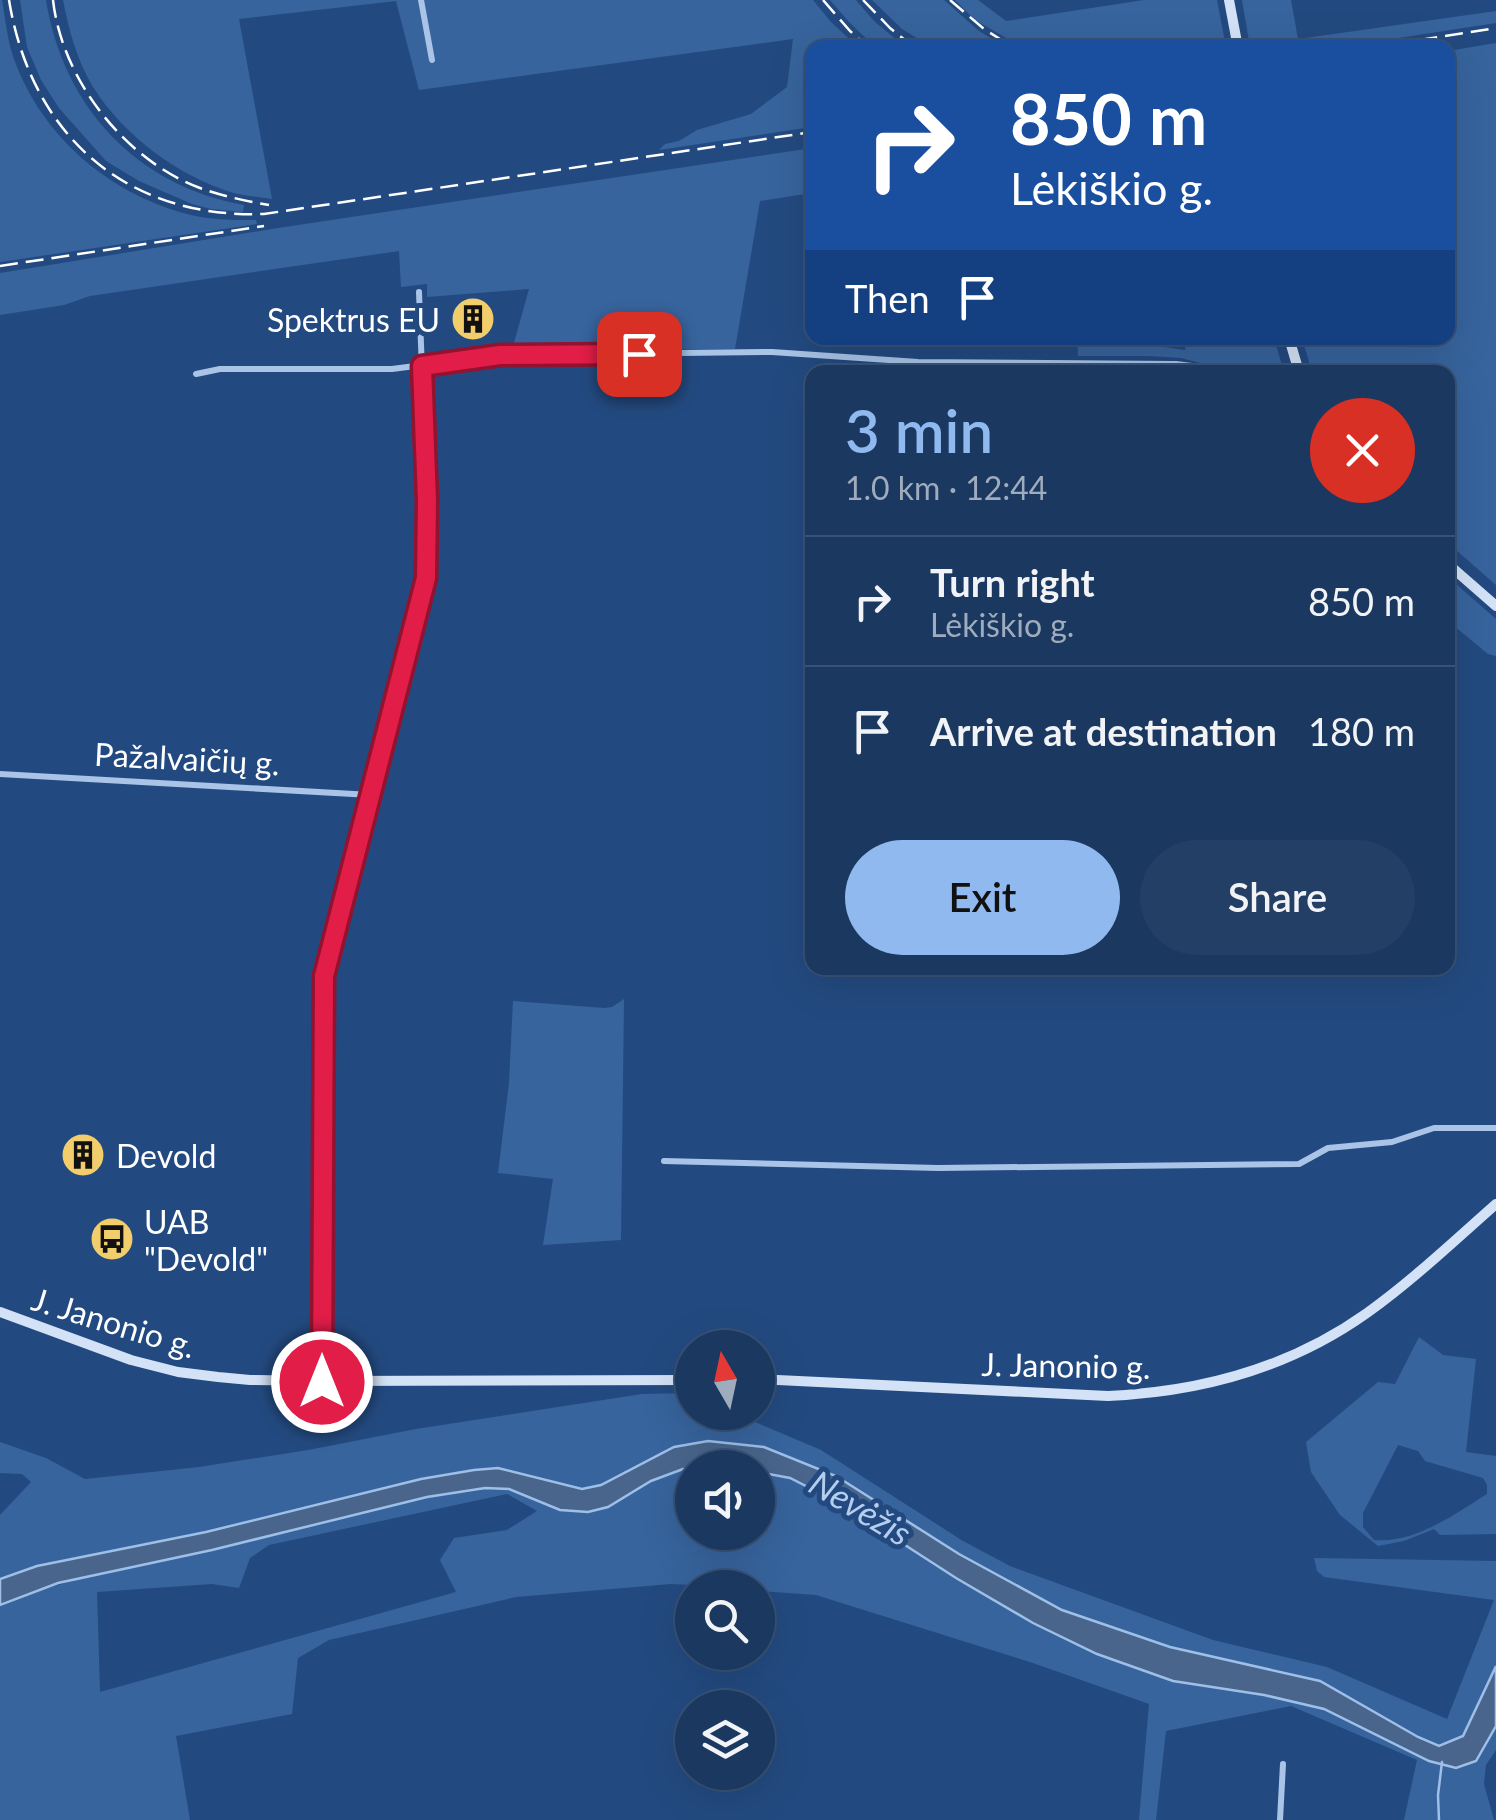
<!DOCTYPE html>
<meta charset="utf-8">
<style>
:root{--surface:#1a3860;--page:#233f66;--text:#f1f3f6;--muted:#9facbd;--line:#385275;--accent:#90b9f0}
body{margin:0;font-family:Lato,sans-serif;background:var(--page);color:var(--text);height:100vh;display:flex;flex-direction:column;font-size:38px;white-space:nowrap}
*{box-sizing:border-box;margin:0}
p{font-size:32px;color:var(--muted)}
.icon{flex:none;width:55px;height:55px;fill:none;stroke:currentColor;stroke-width:2;stroke-linecap:round;stroke-linejoin:round}
.map{position:relative;flex:1;overflow:hidden}
.details{position:absolute;left:805px;top:365px;width:650px;height:610px;display:flex;flex-direction:column;background:var(--surface);border-radius:20px;box-shadow:0 10px 40px #0002,0 0 0 2px var(--line)}
.details>*{flex:none}
.top-card{position:absolute;left:805px;top:40px;width:650px;height:305px;border-radius:20px;box-shadow:0 10px 40px #0002,0 0 0 2px var(--line);background:#1a4fa0;color:#fff;overflow:hidden}
.needle{width:65px;rotate:351deg}
.controls{position:absolute;left:675px;top:1330px;display:grid;gap:20px}
.controls a{display:grid;place-items:center;width:100px;height:100px;border-radius:50%;background:var(--surface);box-shadow:0 10px 40px #0002,0 0 0 2px var(--line);font-size:50px}
.pin{position:absolute;display:grid;place-items:center;width:85px;height:85px;color:#fff;margin:-42px;border-radius:20px;box-shadow:0 5px 15px #0006}
.me{position:absolute;width:110px;margin:-55px;rotate:0deg;stroke-linejoin:round;filter:drop-shadow(0 0 8px #0008)}
.turn{display:flex;align-items:center;gap:35px;height:210px;padding:0 40px;font-size:45px}
.turn .icon{width:130px;height:130px;stroke-width:2.5}
.turn b{display:block;font-size:70px;line-height:85px}
.then{display:flex;align-items:center;height:95px;padding:0 40px;background:#0003;gap:20px;font-size:38px}
.round{display:grid;place-items:center;flex:none;width:105px;height:105px;border-radius:52px;background:var(--page)}
.head{display:flex;align-items:center;justify-content:space-between;height:170px;padding:0 40px}
h1{font-size:60px;font-weight:600;line-height:75px;color:var(--accent)}
.primary-button{display:flex;gap:20px;margin-top:auto;padding:20px 40px}
.primary-button a{flex:1;height:115px;border-radius:60px;background:var(--accent);color:#111;font-size:40px;font-weight:600;line-height:115px;text-align:center}
.primary-button a+a{background:var(--page);color:var(--text)}
ul{padding:0;list-style:none}
li{display:flex;align-items:center;gap:30px;height:130px;padding:0 40px;border-top:2px solid var(--line)}
li div{flex:1}
li b{display:block;font-size:38px}
li em{font-style:normal}
.map>svg:first-child{display:block}
</style>
<div class="map">
<svg width="1496" height="1820" viewBox="0 0 1496 1820">
<rect width="100%" height="100%" fill="#234a80"/>
<g fill="#37649d" fill-rule="evenodd">
<path d="M0,0H2C5,17 7,36 12,53C38,133 107,193 187,214C209,220 232,220 256,220L257,224L0,262Z"/>
<path d="M20,0H46C63,107 137,186 244,205L243,212L211,209L192,204L139,181L106,161L59,108L41,80L27,47Z"/>
<path d="M63,0H813L831,22L858,47L812,48V127L659,150L665,144L679,141L697,130L751,114L787,87L793,39L419,90L396,1L239,19L272,199C259,197 246,196 234,193C179,177 124,136 93,87C77,60 69,31 63,0Z"/>
<polygon points="830,0 856,0 874,21 905,47 875,47 850,23"/>
<polygon points="872,0 944,0 979,31 1006,47 931,47 902,29"/>
<polygon points="955,0 978,0 1006,21 1144,0 1217,0 1226,47 1022,47 975,20"/>
<polygon points="1242,0 1291,0 1298,39 1496,11 1496,23 1340,47 1250,47"/>
<polygon points="1496,43 1496,585 1448,543 1448,372 1312,372 1302,338 1448,338 1448,51"/>
<polygon points="812,148 812,193 760,201 735,349 512,350 529,289 427,297 427,284 401,287 399,251 90,296 64,305 0,315 0,273 278,228"/>
<polygon points="1077,338 1105,338 1185,350 1187,338 1274,338 1284,372 1222,372 1204,364 1181,358 1148,356 1078,356"/>
<polygon points="1448,577 1496,619 1496,656 1488,654 1448,621"/>
<polygon points="624,999 621,1240 543,1245 553,1179 498,1173 509,1083 513,1001 604,1008 612,1007"/>
<path d="M1419,1337L1443,1355L1476,1359L1466,1452L1496,1456V1534L1440,1535L1434,1529L1404,1541L1378,1546L1340,1515L1311,1472L1306,1442L1378,1382L1395,1384ZM1398,1445L1418,1451L1425,1461L1483,1478L1487,1485V1494C1455,1514 1414,1544 1374,1540L1363,1527V1513Z"/>
<polygon points="692,1393 692,1412 734,1413 821,1450 963,1541 1010,1566 1213,1640 1327,1667 1447,1719 1494,1600 1324,1577 1317,1571 1314,1558 1496,1561 1496,1666 1463,1736 1439,1746 1170,1647 1062,1610 959,1554 836,1476 674,1447 601,1485 582,1489 498,1468 474,1470 421,1479 206,1532 37,1566 0,1579 0,1515 31,1482 22,1474 0,1473 0,1442 46,1458 85,1479 199,1467 308,1450 416,1429 642,1394"/>
<path d="M692,1468V1532H758V1472L790,1478L843,1505L956,1578L1033,1623L1097,1654L1173,1681L1264,1695L1324,1709L1370,1730L1476,1761L1496,1726V1750L1486,1765L1484,1784L1494,1820H1404L1417,1760L1291,1706L1166,1731L1156,1820H1139L1149,1704L1033,1663L816,1595L758,1591V1588L671,1584L516,1597L329,1640L298,1658L292,1714L176,1736L190,1820H0V1605L7,1601C95,1570 188,1555 279,1533C318,1524 358,1514 397,1505C426,1498 457,1489 486,1488C523,1487 552,1515 589,1511C627,1508 653,1470 692,1468ZM507,1494L537,1511L507,1530L454,1538L440,1560L456,1592L100,1692L97,1592L212,1584L239,1588L250,1558L269,1545Z"/>
</g>
<polygon fill="#49658c" stroke="#9dbfe8" stroke-width="2.5" points="708,1441 764,1447 836,1476 959,1554 1062,1610 1170,1647 1320,1681 1418,1737 1439,1746 1463,1736 1496,1666 1496,1726 1476,1761 1456,1768 1429,1761 1324,1709 1264,1695 1173,1681 1097,1654 1033,1623 956,1578 843,1505 790,1478 758,1472 758,1468 683,1469 651,1481 608,1507 588,1512 560,1510 509,1489 485,1488 427,1497 212,1550 58,1583 0,1605 0,1579 37,1566 206,1532 421,1479 474,1470 498,1468 582,1489 601,1485 674,1447"/>
<g fill="none" stroke-linecap="round" stroke-linejoin="round">
<polyline stroke="#9dbfe8" stroke-width="2.5" points="1439,1820 1438,1795 1442,1762"/>
<g stroke="#a9c4e7" stroke-width="6">
<polyline points="421,0 432,60"/>
<polyline points="196,374 220,369 392,369 500,355 772,352 918,362 1176,364 1192,366 1209,372"/>
<polyline points="0,774 371,795"/>
<polyline points="664,1161 938,1168 1299,1164 1328,1148 1392,1142 1434,1128 1496,1128"/>
<polyline points="323,1380 324,977 426,578 427,501 419,292"/>
<polyline points="1280,1820 1283,1764"/>
</g>
<g stroke="#d3e2f6" stroke-width="10">
<polyline points="1229,0 1238,48"/>
<polyline points="1289,338 1299,372"/>
<polyline points="1448,564 1496,606"/>
<polyline points="0,1312 131,1360 178,1372 218,1377 250,1380 323,1381 692,1380"/>
<path d="M758,1379L1108,1396C1201,1392 1291,1367 1367,1313C1413,1280 1454,1241 1496,1204"/>
</g>
<g stroke="#fff" stroke-width="2.5" stroke-dasharray="18 8" stroke-linecap="butt">
<path d="M9,0C31,135 126,219 264,214L812,132"/>
<path d="M53,0C62,80 125,160 200,188C222,196 246,201 269,205"/>
<polyline points="823,0 850,31 869,48"/>
<polyline points="863,0 890,28 915,48"/>
<polyline points="950,0 984,29 1014,48"/>
<polyline points="1368,48 1496,28"/>
<polyline points="0,266 264,226"/>
</g>
</g>
<g fill="none" stroke-linecap="round" stroke-linejoin="round">
<defs>
<polyline id="route" points="322,1382 324,976 426,578 427,501 422,366 500,355 639,354"/>
</defs>
<use href="#route" stroke="#92132f" stroke-width="25"/>
<use href="#route" stroke="#e11d48" stroke-width="18"/>
</g>
<defs>
<symbol id="building-disc" viewBox="-11 -11 22 22"><circle r="9.5" fill="#f2cd6c" stroke="#234a80"/><path d="M-4-6H4V6H1V3H-1V6H-4ZM-2.5-4.3h1.7v1.8h-1.7ZM.8-4.3h1.7v1.8H.8ZM-2.5-1h1.7V.8h-1.7ZM.8-1h1.7V.8H.8Z" fill="#111"/></symbol>
<symbol id="bus-disc" viewBox="-11 -11 22 22"><circle r="9.5" fill="#f2cd6c" stroke="#234a80"/><path d="M-5-6H5V4H4V6H2V4H-2V6H-4V4H-5ZM-3.5-4V0h7V-4ZM-3.5 1.2v1.5H-2V1.2ZM2 1.2v1.5H3.5V1.2Z" fill="#111"/></symbol>
</defs>
<g fill-rule="evenodd">
<use href="#building-disc" x="448" y="294" width="50" height="50"/>
<use href="#building-disc" x="58" y="1130" width="50" height="50"/>
<use href="#bus-disc" x="87" y="1214" width="50" height="50"/>
</g>
<g text-anchor="middle" dominant-baseline="central" stroke-width="10" stroke-linejoin="round" paint-order="stroke">
<g font-size="32" fill="#fff" stroke="#234a80" text-anchor="start">
<text x="440" y="319" text-anchor="end">Spektrus EU</text>
<text x="116" y="1155">Devold</text>
<text x="144" y="1221">UAB<tspan x="144" dy="37">"Devold"</tspan></text>
</g>
<g font-size="32" fill="#fff" stroke="#234a80">
<text transform="translate(187 758) rotate(3)">Pažalvaičių g.</text>
<text transform="translate(114 1322) rotate(17)">J. Janonio g.</text>
<text transform="translate(1066 1365) rotate(1)">J. Janonio g.</text>
</g>
<g font-size="35" font-style="italic" fill="#b5ceee" stroke="#234a80">
<text transform="translate(861 1507) rotate(31)">Nevėžis</text>
</g>
</g>
</svg>
<div class="controls">
<a><svg class="needle" viewBox="-14 -14 28 28"><path d="M0-13l5 13h-10z" fill="#e53935"/><path d="M0 13l5-13h-10z" fill="#9facbd"/></svg></a>
<a><svg class="icon" aria-label="sound" viewBox="0 0 24 24"><path d="M4 9h4l5-4v14l-5-4H4zM17 9q2 3 0 6"/></svg></a>
<a><svg class="icon" aria-label="search" viewBox="0 0 24 24"><circle cx="10" cy="10" r="6"/><path d="M15 15l6 6"/></svg></a>
<a><svg class="icon" aria-label="layers" viewBox="0 0 24 24"><path d="M12 4l9 5-9 5-9-5zM3 14l9 5 9-5"/></svg></a>
</div>
<div class="pin" style="left:639px;top:354px;background:#d93025"><svg class="icon" aria-label="arrive" viewBox="0 0 24 24"><path d="M6 21V4h12l-3 4 3 4H6"/></svg></div>
<svg class="me" style="left:322px;top:1382px" viewBox="-20 -20 40 40"><circle r="17" fill="#e11d48" stroke="#fff" stroke-width="3"/><path d="M0-11L8 9 0 5-8 9z" fill="#fff"/></svg>
<div class="top-card">
<div class="turn"><svg class="icon" aria-label="right" viewBox="0 0 24 24"><path d="M7 20v-9h11M14 6l5 5-5 5"/></svg><div><b>850 m</b>Lėkiškio g.</div></div>
<div class="then">Then<svg class="icon" aria-label="arrive" viewBox="0 0 24 24"><path d="M6 21V4h12l-3 4 3 4H6"/></svg></div>
</div>
<section class="details">
<div class="head"><div><h1>3 min</h1><p>1.0 km · 12:44</p></div><a class="round" style="background:#d93025;color:#fff"><svg class="icon" aria-label="close" viewBox="0 0 24 24"><path d="M6 6l12 12M18 6L6 18"/></svg></a></div>
<ul>
<li><svg class="icon" aria-label="right" viewBox="0 0 24 24"><path d="M7 20v-9h11M14 6l5 5-5 5"/></svg><div><b>Turn right</b><p>Lėkiškio g.</p></div><em>850 m</em></li>
<li><svg class="icon" aria-label="arrive" viewBox="0 0 24 24"><path d="M6 21V4h12l-3 4 3 4H6"/></svg><div><b>Arrive at destination</b></div><em>180 m</em></li>
</ul>
<div class="primary-button"><a>Exit</a><a>Share</a></div>
</section>
</div>
